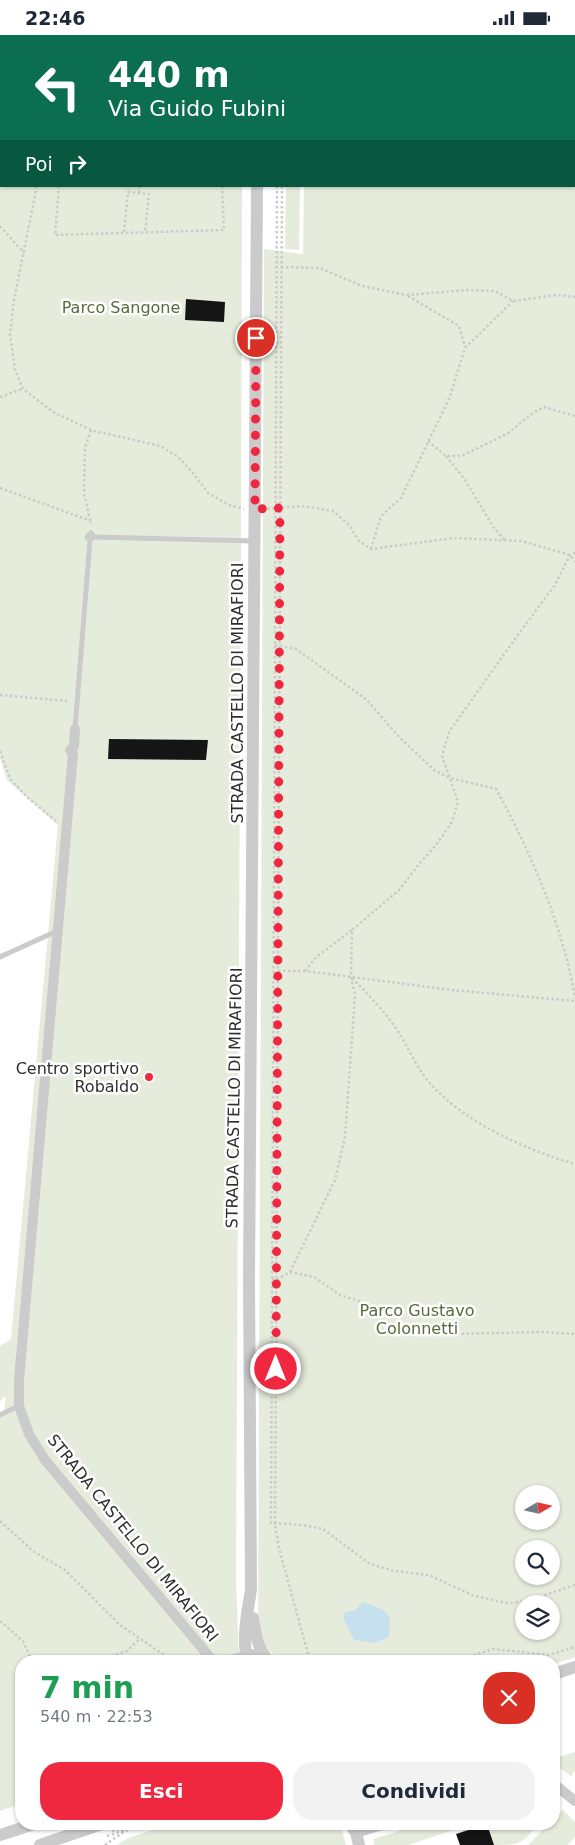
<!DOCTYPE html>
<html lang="it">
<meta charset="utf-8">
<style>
:root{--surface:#fff;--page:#f2f2f3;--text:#1f2937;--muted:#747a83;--accent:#ef273f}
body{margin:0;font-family:"DejaVu Sans",sans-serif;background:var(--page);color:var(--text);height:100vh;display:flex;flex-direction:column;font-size:19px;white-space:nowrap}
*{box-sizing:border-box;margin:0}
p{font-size:16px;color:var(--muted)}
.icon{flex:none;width:28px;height:28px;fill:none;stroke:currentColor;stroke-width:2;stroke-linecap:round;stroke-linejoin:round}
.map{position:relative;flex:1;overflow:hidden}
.details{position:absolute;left:15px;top:1620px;width:545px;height:175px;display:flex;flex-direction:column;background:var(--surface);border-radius:20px;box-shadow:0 1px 4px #0004}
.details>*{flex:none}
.banner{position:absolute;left:0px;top:0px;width:575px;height:152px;box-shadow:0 1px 4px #0004;background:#0b6e4f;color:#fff;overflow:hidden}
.needle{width:32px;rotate:81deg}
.controls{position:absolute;left:515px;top:1450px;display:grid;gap:10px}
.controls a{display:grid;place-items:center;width:45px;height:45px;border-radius:50%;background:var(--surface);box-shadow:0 1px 4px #0004;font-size:25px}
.pin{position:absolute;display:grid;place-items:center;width:42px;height:42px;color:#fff;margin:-21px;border:2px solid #fff;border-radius:50%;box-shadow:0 1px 5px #0007}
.me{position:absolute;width:55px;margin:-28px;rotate:0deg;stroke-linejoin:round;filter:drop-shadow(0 0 4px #0008)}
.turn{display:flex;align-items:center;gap:18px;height:105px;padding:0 25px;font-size:22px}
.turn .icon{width:65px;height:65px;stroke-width:2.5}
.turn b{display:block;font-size:35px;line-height:42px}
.then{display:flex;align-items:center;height:48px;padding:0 25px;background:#0003;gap:10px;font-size:19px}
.round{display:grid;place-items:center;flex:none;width:52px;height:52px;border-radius:20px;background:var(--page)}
.overview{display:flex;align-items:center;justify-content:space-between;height:85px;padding:0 25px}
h1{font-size:30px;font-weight:700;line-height:38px;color:#1e9e55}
.cta{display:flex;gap:10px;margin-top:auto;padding:10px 25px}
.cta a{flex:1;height:58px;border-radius:20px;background:var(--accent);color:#fff;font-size:20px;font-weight:700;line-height:58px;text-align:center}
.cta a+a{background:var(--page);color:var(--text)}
.status{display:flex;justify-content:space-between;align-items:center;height:35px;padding:0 25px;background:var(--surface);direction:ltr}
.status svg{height:14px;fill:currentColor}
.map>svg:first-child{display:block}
</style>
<div class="status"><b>22:46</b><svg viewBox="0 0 49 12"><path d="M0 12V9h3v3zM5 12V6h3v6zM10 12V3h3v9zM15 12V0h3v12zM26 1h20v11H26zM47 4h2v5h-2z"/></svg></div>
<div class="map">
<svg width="575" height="1810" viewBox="0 0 575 1810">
<rect width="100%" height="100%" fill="#fff"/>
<g fill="#e5ecdb" fill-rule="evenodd">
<polygon points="0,0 246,0 1,1 1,151 242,151 241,517 236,1546 239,1623 241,1626 21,1626 21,1769 0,1776 0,1382 4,1377 6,1361 0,1366 0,1311 11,1304 58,790 7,745 0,723"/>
<path d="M305,0H575V1622L554,1629V1626H278L266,1612L258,1590L264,214L303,219L304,151H574V1ZM524,1459H551V1486H524ZM524,1514H551V1541H524ZM524,1569H551V1596H524Z"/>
<polygon points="286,151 300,151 299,215 285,214"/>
<polygon points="575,1717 575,1736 571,1741 554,1729 561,1721"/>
<polygon points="563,1775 575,1787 575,1801 568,1810 528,1810 549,1789 554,1789 554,1784"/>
<polygon points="171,1789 340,1789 346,1810 117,1810 126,1804"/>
<path d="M423,1789H539C520,1809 522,1810 494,1810L487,1789L463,1797L461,1792L409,1810H374L373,1804Z"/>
</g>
<polygon fill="#c6e0ed" points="363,1567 382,1574 390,1583 389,1601 375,1608 354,1605 343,1583 345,1577 356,1575 359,1570"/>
<g fill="#151515">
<polygon points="186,264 225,267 224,287 185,285"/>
<polygon points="109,704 208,705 206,725 108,724"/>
<polygon points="487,1789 494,1810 460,1810 456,1799"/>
</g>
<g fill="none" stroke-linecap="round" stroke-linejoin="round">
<g stroke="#cbcbcb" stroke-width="2.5" stroke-dasharray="2.5 2.5" stroke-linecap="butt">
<polyline points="37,1 37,0"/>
<polyline points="74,1 74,0"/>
<polyline points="232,1 232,0"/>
<polyline points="278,1 278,0"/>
<polyline points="283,1 283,0"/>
<polyline points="37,151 14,265 10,300 15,335 23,354 53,377 91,395 160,411 177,421 192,437 208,458 229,470 244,474"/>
<polyline points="59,151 55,200 224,195 222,151"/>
<polyline points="277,151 271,1488 303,1490 323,1494 370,1529 394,1536 429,1540 472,1560 506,1568 528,1566 575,1550"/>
<polyline points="282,151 275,1489 279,1513 310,1626"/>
<polyline points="139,158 140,151"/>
<polyline points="0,191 24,218"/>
<polyline points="124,197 128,157 149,159 145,197"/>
<polyline points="281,232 320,233 362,251 407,260 468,255 495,256 513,266 557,260 575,262"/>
<polyline points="408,261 459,291 465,312"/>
<polyline points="0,362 22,354"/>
<polyline points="91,395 85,413 84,458 91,489"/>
<polyline points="428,406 446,421 461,421 507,399 533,378 544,372 575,381"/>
<polyline points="446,421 465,445 494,493 505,505"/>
<polyline points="0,453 91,486"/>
<polyline points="267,474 302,471 333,476 349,490 359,506 371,514 454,503 521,506 570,520 575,527"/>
<polyline points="371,514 381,481 401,463 449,364 465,313 513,266"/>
<path d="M275,610L296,614L367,665L400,703L434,735L450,743L496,754C530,815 564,894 575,963"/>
<polyline points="0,660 68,666"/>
<polyline points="0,716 10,744 27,762 56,786"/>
<polyline points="278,936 305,936 452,955 575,966"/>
<polyline points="305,936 316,922 352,895"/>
<path d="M352,943C369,960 386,978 399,998C409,1014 417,1033 429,1047C463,1087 526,1115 575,1129"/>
<polyline points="290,1237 335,1145 345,1102 355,960 351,942 352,895 399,855 420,828 436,810 452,787 458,767 442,721 449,697 517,601 555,550 570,520 575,518"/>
<polyline points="272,1244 276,1245 290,1237 314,1242 340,1260 359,1266 389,1292 410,1300 541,1297 575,1299"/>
<polyline points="0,1486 33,1516 65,1535 120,1590 173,1626"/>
<polyline points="0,1586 23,1606 32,1626"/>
<polyline points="97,1626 127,1616 140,1603"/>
<polyline points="454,1626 493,1614 549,1620 575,1612"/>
<polyline points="112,1796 116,1794 125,1796"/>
<polyline points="107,1801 123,1796"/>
<polyline points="105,1810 125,1796 145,1789"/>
</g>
<g stroke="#cbcbcb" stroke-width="5">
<polyline points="94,502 254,506"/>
<polyline points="75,694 90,505 87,502 91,498 94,502 90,505"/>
<polyline points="0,922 57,896"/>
<polyline points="0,1380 19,1371"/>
</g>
<g stroke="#cbcbcb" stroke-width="10">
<polyline points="75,694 74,712 70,715 73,719 19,1345 19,1371 29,1399 45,1425 213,1626"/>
<polyline points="226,1626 253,1619 265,1622"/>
<polyline points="554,1749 575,1766"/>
<polyline points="356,1798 385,1789"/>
</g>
<g stroke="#cbcbcb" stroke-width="12">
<polyline points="258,1 258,0"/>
<path d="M253,1583C255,1598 258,1615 269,1626"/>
<path d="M247,1626C242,1604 247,1578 251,1555L249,1243L257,151"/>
<polyline points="554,1639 575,1632"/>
<polyline points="350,1789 356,1798 359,1810"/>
<polyline points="0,1800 34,1789"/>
<polyline points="40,1810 102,1789"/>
</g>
</g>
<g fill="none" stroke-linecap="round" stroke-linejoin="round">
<polyline stroke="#ef273f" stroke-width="9" stroke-dasharray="0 16.2" points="256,303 255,474 280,473 276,1334"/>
</g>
<circle fill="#ef273f" stroke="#fff" stroke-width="2" cx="149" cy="1042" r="5"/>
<g text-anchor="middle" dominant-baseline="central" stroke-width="5" stroke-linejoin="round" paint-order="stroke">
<g font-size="16" fill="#546c39" stroke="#fff">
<text x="121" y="272">Parco Sangone</text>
<text x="417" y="1275">Parco Gustavo<tspan x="417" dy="18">Colonnetti</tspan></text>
</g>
<g font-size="16" fill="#2e2e2e" stroke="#fff">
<text transform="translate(237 658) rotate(-90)">STRADA CASTELLO DI MIRAFIORI</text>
<text transform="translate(234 1063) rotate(-89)">STRADA CASTELLO DI MIRAFIORI</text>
<text transform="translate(133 1503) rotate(51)">STRADA CASTELLO DI MIRAFIORI</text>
</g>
<g font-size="16" fill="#2e2e2e" stroke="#fff" text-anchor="end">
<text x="139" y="1033">Centro sportivo<tspan x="139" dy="18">Robaldo</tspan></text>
</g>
</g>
</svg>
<div class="controls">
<a><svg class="needle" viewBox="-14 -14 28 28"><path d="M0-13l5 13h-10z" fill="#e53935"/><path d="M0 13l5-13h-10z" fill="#747a83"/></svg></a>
<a><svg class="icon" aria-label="search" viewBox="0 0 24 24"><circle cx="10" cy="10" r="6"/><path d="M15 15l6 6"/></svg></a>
<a><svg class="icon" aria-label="layers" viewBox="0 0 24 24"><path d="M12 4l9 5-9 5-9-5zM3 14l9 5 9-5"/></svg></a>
</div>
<div class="pin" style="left:256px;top:303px;background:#d93025"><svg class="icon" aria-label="arrive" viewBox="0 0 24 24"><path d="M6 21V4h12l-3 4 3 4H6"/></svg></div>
<svg class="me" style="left:276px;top:1334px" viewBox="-20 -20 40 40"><circle r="17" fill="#ef273f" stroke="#fff" stroke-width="3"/><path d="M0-11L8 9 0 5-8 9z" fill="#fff"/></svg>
<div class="banner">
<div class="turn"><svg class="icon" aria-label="left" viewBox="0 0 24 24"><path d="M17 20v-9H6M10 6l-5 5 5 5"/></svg><div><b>440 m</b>Via Guido Fubini</div></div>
<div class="then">Poi<svg class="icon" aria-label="right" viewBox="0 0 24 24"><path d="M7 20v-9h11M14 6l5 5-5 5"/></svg></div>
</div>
<section class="details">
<div class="overview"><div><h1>7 min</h1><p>540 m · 22:53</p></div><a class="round" style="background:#d93025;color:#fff"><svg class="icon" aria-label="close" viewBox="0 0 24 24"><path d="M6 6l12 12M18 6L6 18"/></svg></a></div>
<div class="cta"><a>Esci</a><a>Condividi</a></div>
</section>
</div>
